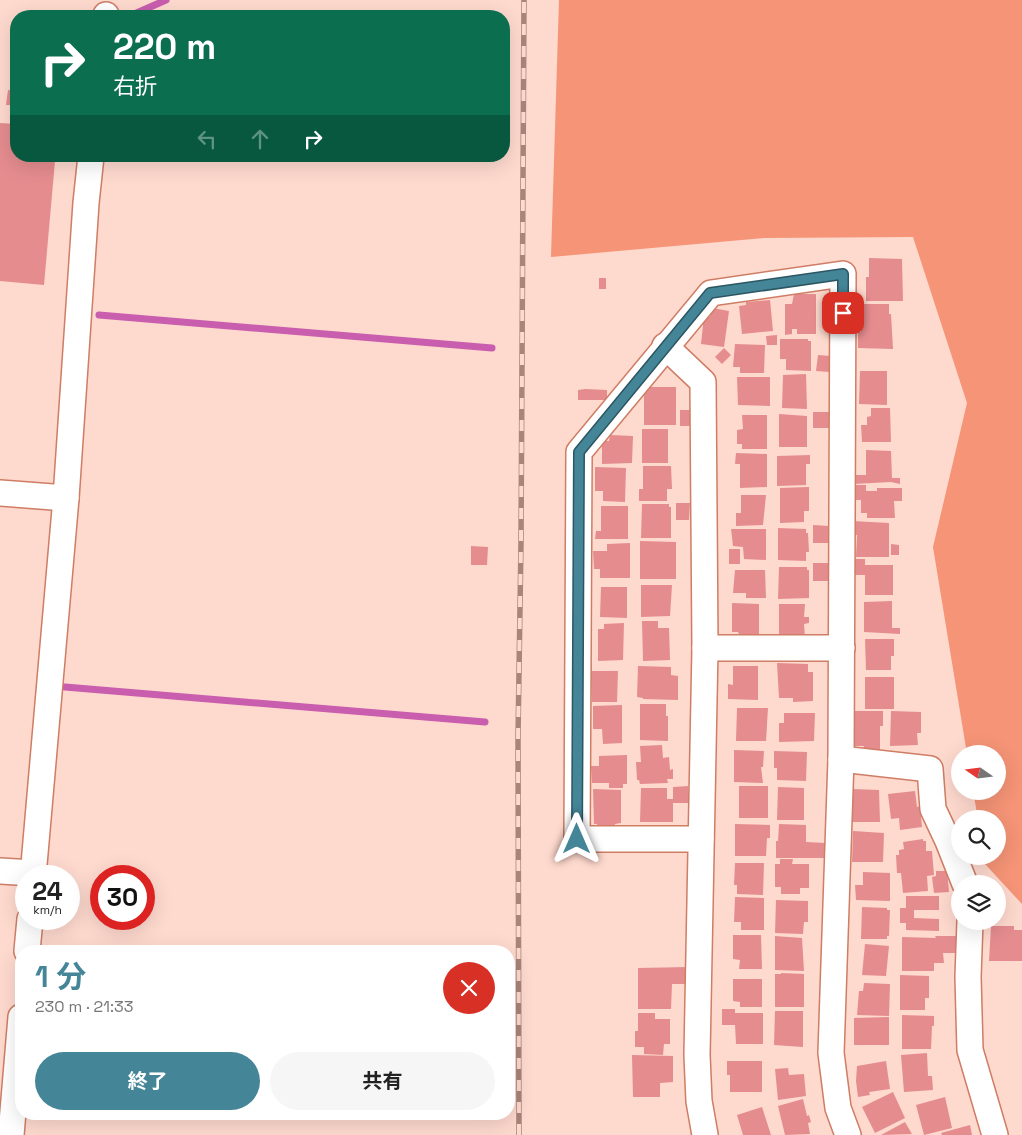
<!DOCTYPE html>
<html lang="ja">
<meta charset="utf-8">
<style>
:root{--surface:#fff;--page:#f6f6f6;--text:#222;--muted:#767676;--accent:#448597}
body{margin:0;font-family:"Space Grotesk","Noto Sans JP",sans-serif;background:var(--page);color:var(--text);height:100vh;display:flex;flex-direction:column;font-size:19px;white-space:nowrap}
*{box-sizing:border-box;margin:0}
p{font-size:16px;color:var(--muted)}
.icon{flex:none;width:28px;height:28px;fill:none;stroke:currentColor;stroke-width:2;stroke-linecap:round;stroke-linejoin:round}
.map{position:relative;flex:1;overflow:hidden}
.details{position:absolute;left:15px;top:945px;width:500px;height:175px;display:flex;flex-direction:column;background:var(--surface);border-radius:20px;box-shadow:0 5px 20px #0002}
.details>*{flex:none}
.top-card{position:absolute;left:10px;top:10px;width:500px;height:152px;border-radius:20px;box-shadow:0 5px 20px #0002;background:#0b6e4f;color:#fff;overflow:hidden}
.needle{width:32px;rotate:284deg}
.tools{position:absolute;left:951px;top:745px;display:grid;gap:10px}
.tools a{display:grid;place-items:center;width:55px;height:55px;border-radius:50%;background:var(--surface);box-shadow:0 5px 20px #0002;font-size:25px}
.speed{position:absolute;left:15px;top:865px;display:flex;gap:10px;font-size:25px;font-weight:700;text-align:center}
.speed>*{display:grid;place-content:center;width:65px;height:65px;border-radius:50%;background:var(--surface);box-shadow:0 5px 20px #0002;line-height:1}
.speed small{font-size:12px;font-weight:400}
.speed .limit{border:8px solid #d22;background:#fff;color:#111}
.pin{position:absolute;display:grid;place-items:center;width:42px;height:42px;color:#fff;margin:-21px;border-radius:10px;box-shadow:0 2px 8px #0006}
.me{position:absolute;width:55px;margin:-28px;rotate:0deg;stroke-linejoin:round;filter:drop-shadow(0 0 4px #0008)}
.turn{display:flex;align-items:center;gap:18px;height:105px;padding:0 20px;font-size:22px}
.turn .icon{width:65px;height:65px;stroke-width:2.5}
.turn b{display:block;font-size:35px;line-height:42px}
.lanes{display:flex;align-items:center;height:48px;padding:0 20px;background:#0003;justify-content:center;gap:25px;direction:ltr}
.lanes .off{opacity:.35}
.round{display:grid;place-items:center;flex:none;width:52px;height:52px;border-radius:26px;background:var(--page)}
.head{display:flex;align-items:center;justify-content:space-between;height:85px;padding:0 20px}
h1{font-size:30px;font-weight:700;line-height:38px;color:var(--accent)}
.primary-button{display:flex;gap:10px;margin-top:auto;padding:10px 20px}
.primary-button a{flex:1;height:58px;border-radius:30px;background:var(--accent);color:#fff;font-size:20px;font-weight:700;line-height:58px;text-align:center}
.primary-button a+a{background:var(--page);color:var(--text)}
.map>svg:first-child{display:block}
</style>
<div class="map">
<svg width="1022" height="1135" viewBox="0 0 1022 1135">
<rect width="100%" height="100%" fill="#fed9ce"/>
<polygon fill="#f59476" points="559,0 1022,0 1022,904 985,864 984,856 998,856 998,819 978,819 973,791 998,791 998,754 967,754 933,547 967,403 913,237 764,238 551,257"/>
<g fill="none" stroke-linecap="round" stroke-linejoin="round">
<g stroke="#c95dae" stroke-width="7">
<polyline points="132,15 166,0"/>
<polyline points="99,315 492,348"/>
<polyline points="65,687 485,722"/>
</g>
</g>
<g fill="#e58c8f">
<polygon points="8,90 16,91 16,105 6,105"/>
<polygon points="0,123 16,124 16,156 61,156 61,162 55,161 44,285 0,281"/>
<polygon points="869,258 902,259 903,301 866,301 866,277 869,277"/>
<rect x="599" y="278" width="7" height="11"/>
<polygon points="794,294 816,294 816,334 797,334 797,329 792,329 792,334 785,335 785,304 792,304"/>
<polygon points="770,300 773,331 742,334 739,306 746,305 746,302"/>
<polygon points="862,304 889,304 889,314 891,314 893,349 858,348 858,332 861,332"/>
<polygon points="712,308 729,311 724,347 701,344 704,316 710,317"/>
<polygon points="777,335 777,345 767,345 766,336"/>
<polygon points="780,339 808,339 808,341 811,341 811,371 786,370 786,359 780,359"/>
<polygon points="735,344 765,345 764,373 740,373 740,367 733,367"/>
<polygon points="724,348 731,355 722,364 715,357"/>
<polygon points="818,355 831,356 830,372 816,371"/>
<polygon points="860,371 887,371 887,405 859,404"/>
<polygon points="806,374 807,409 782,408 783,375"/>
<polygon points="737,377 770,377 770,406 738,405"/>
<rect x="644" y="387" width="32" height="38"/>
<polygon points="585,389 607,390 607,400 578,400 578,390"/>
<polygon points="871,408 890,408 891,442 862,442 861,425 867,425 867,417 871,416"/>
<rect x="680" y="410" width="11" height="16"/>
<rect x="813" y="412" width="18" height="16"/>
<polygon points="779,414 807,416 807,447 779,447"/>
<polygon points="742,415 767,415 767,449 742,449 742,444 737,444 737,430 743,429"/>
<rect x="642" y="429" width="26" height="34"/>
<polygon points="610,435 633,436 632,463 602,464 602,441 609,441"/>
<polygon points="866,450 891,451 892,478 900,478 900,484 891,482 853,484 853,475 866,475"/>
<polygon points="736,453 767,454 767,487 740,488 740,464 735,464"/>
<polygon points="810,455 810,464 806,464 806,485 777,486 777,456"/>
<polygon points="643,466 671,466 672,489 667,489 667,501 639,501 639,489 643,489"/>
<polygon points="595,467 626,468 625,502 603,501 603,491 595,491"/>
<polygon points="852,485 866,485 866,491 877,491 877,488 902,488 902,501 894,501 895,518 867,518 867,513 861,513 861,500 852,500"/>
<polygon points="809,487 809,511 804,511 804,522 780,523 780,488"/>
<polygon points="741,495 766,495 763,525 736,526 736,513 741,513"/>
<polygon points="676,503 690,503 689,520 676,520"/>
<polygon points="642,504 669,504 669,507 671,507 671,538 641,538"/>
<polygon points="601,506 628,506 628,539 595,539 596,531 601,531"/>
<polygon points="852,521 889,523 889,557 856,557 857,535 853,535"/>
<polygon points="813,525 829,526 830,543 813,543"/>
<polygon points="778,528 806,529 806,533 808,533 809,552 806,552 806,561 778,560"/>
<polygon points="731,529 766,529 766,560 744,559 743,547 733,546"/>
<polygon points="640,541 676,542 676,579 640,579"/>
<polygon points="630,543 630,578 600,578 600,569 594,569 593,551 607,551 607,544"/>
<polygon points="891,544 899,545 899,555 891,555"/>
<polygon points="471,546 488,547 487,565 471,565"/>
<rect x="729" y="549" width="11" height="15"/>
<polygon points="852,559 865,559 865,565 893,565 893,595 865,595 865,575 852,575"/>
<polygon points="813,563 829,563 830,581 813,581"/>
<polygon points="779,567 807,567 807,570 809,570 809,598 778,599"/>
<polygon points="735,570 765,570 766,598 746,598 746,593 733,593"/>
<polygon points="641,585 672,585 670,616 641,617"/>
<polygon points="601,587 627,587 627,618 600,617"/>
<polygon points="892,601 892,628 900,628 900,634 864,632 864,602"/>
<polygon points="732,603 759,604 759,635 739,634 738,632 732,632"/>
<polygon points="779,604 805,604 804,617 809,617 809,623 804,624 805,638 779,639"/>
<polygon points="642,621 658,621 658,628 669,628 670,660 643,661"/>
<polygon points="624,623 623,660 598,661 598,629 604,629 604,624"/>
<polygon points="865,639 894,639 894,656 891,656 891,670 866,670"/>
<polygon points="777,663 808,664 808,672 813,672 813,701 793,702 793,698 779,698"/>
<polygon points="638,666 671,667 671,675 678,676 678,700 643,699 643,698 637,697"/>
<polygon points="733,666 758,666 758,700 728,699 728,684 733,685"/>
<polygon points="591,671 618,671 617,702 592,702"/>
<rect x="865" y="677" width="29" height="32"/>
<polygon points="640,704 666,704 666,716 668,716 668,741 640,740"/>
<polygon points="622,705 622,743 603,744 602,729 593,729 593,706"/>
<polygon points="737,708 768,708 766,741 736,741"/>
<polygon points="855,711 883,711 883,726 880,726 880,750 863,749 864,746 855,746"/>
<polygon points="891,711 921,712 921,733 917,733 918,745 890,746"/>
<polygon points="784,713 815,713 814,741 779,742 779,723 784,723"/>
<polygon points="662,745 663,758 669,757 670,770 673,769 673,779 667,779 668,783 640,784 639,780 637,780 636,762 641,762 640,746"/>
<polygon points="734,750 764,751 763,767 761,767 763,783 734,782"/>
<polygon points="774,751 807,752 806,781 777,780 777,768 774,768"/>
<polygon points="627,755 627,784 623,784 623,788 609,788 609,783 592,783 591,766 599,766 599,756"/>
<polygon points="688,786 689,803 673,803 673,822 640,822 641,788 667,788 667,799 673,799 673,787"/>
<rect x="739" y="786" width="29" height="32"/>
<polygon points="778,787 804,788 804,820 777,820"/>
<polygon points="593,789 621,790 621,823 615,824 615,826 597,826 597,824 594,824"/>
<polygon points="853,789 879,790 880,822 852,822 851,793 853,793"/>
<polygon points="915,791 917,807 920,806 922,827 900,830 899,818 891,819 888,794"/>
<polygon points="735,824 770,825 770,838 767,838 766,856 735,856"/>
<polygon points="779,824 806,825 806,842 826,843 826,858 776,858 776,841 778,841"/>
<polygon points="853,831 884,833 883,862 852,862"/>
<polygon points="923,839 923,841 926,841 926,851 932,851 934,875 927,876 928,891 903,893 901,873 897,873 896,855 899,855 899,850 904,849 903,842"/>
<polygon points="780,859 793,859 792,864 809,864 809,888 800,888 800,894 781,894 781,887 775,887 775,864 780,864"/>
<polygon points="735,863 764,863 763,895 737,894 737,885 734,885"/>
<polygon points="936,871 947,871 949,892 934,893 932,877 936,876"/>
<polygon points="863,872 890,873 890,901 856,900 855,885 863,885"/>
<polygon points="906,896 939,896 939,910 914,910 914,918 939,919 939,931 906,930 906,923 900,923 900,908 906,908"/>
<polygon points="735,897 764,898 764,930 741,930 741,922 734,922"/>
<polygon points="776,900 808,901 808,922 804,922 803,934 775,933"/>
<polygon points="862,907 887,908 887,910 890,910 889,936 887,936 887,939 861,939"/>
<polygon points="991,926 1014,926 1014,930 1022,930 1022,961 989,961"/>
<polygon points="733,935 761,935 762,969 739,969 740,960 733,959"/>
<polygon points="775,936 802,938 804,971 775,970"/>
<polygon points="935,936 958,936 957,953 943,953 944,963 934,963 934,971 902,971 902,937 936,938"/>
<polygon points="865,944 889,946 886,976 862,975"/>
<polygon points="688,967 688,984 672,984 671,1009 638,1009 638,968"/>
<polygon points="781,973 804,974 804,1007 775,1007 775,974 781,974"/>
<polygon points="900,975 929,976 929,998 925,998 925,1010 900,1010"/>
<polygon points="733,979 762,979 762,1007 740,1007 740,1002 733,1001"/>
<polygon points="864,983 890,984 889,1016 857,1015 859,991 863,991"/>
<polygon points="722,1009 735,1009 735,1013 763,1013 763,1044 736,1044 735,1025 722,1025"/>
<polygon points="775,1011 803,1011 803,1047 774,1045"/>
<polygon points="638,1013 655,1013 655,1019 670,1019 670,1044 664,1044 663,1055 644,1054 644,1047 635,1047 635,1031 638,1031"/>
<polygon points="902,1015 934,1016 934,1026 932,1026 931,1049 902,1049"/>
<polygon points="889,1017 889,1045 854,1045 854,1018"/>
<polygon points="927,1053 928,1076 932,1076 933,1090 904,1092 901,1055"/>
<polygon points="632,1055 673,1056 673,1082 660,1083 660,1097 633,1097"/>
<polygon points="727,1061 762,1061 762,1092 730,1092 730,1075 727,1075"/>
<polygon points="886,1061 890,1089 869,1092 870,1095 858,1097 856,1081 857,1066"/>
<polygon points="788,1068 789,1075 804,1074 806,1096 778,1100 775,1069"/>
<polygon points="893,1092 905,1118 875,1133 862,1107"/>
<polygon points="945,1097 952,1128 924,1135 916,1105"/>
<polygon points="803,1099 807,1116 809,1115 811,1122 808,1123 810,1134 785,1135 778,1106"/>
<polygon points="762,1107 771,1135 743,1135 737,1115"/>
<polygon points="905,1122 912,1134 881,1135"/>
<polygon points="970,1125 972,1135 942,1135 941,1133"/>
</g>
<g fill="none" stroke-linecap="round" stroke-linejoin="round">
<defs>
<g id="minor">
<polyline points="106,16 106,15"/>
<polyline points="665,346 703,382 705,648 697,1055 699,1101 705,1135"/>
<polyline points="0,493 66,498"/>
<polyline points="705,648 842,648"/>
<polyline points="841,759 930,769 933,809 948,841 965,884"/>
<polyline points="701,839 577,839 579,452 711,293 843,274 841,759 831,1053 838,1108 848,1135"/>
<polyline points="0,871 33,873"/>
<polyline points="33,876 66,498 86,203 91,156"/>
<polyline points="970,921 968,977 970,1050 995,1135"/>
<polyline points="27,951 30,919"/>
<polyline points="11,1135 21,1017"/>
</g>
</defs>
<use href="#minor" stroke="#cf7d64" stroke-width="28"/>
<use href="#minor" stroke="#fff" stroke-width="25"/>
<defs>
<polyline id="rail" points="519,1135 518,737 521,542 524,0"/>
</defs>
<use href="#rail" stroke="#a8847a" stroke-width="5.5"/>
<use href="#rail" stroke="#fed9ce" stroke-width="4" stroke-dasharray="11" stroke-linecap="butt"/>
</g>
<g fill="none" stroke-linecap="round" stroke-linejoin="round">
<defs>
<polyline id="route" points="577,839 579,452 710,293 843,274 843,313"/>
</defs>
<use href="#route" stroke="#2c5662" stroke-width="12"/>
<use href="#route" stroke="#448597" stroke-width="9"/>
</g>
</svg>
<div class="tools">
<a><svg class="needle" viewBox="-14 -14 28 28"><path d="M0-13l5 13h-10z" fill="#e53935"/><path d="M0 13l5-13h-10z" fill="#767676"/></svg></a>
<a><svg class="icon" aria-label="search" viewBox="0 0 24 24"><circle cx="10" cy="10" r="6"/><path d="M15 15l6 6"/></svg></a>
<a><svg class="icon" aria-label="layers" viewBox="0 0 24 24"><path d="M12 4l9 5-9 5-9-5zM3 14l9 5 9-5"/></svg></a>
</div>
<div class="speed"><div>24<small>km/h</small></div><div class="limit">30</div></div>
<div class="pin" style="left:843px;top:313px;background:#d93025"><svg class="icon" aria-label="arrive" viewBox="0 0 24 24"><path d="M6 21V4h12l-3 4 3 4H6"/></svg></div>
<svg class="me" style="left:577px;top:839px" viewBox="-20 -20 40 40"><path d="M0-17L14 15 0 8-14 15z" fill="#448597" stroke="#fff" stroke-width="4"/></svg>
<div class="top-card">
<div class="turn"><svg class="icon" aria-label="right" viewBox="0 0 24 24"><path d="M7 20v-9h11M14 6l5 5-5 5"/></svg><div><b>220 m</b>右折</div></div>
<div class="lanes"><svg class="icon off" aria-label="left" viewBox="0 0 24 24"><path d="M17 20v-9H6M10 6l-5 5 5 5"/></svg><svg class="icon off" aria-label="ahead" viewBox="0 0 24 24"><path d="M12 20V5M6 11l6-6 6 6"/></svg><svg class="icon" aria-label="right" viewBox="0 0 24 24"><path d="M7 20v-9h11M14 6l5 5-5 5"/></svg></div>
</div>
<section class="details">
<div class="head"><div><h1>1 分</h1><p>230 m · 21:33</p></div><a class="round" style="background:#d93025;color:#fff"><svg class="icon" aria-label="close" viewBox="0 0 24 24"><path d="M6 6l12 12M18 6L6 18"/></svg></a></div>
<div class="primary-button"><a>終了</a><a>共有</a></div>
</section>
</div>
